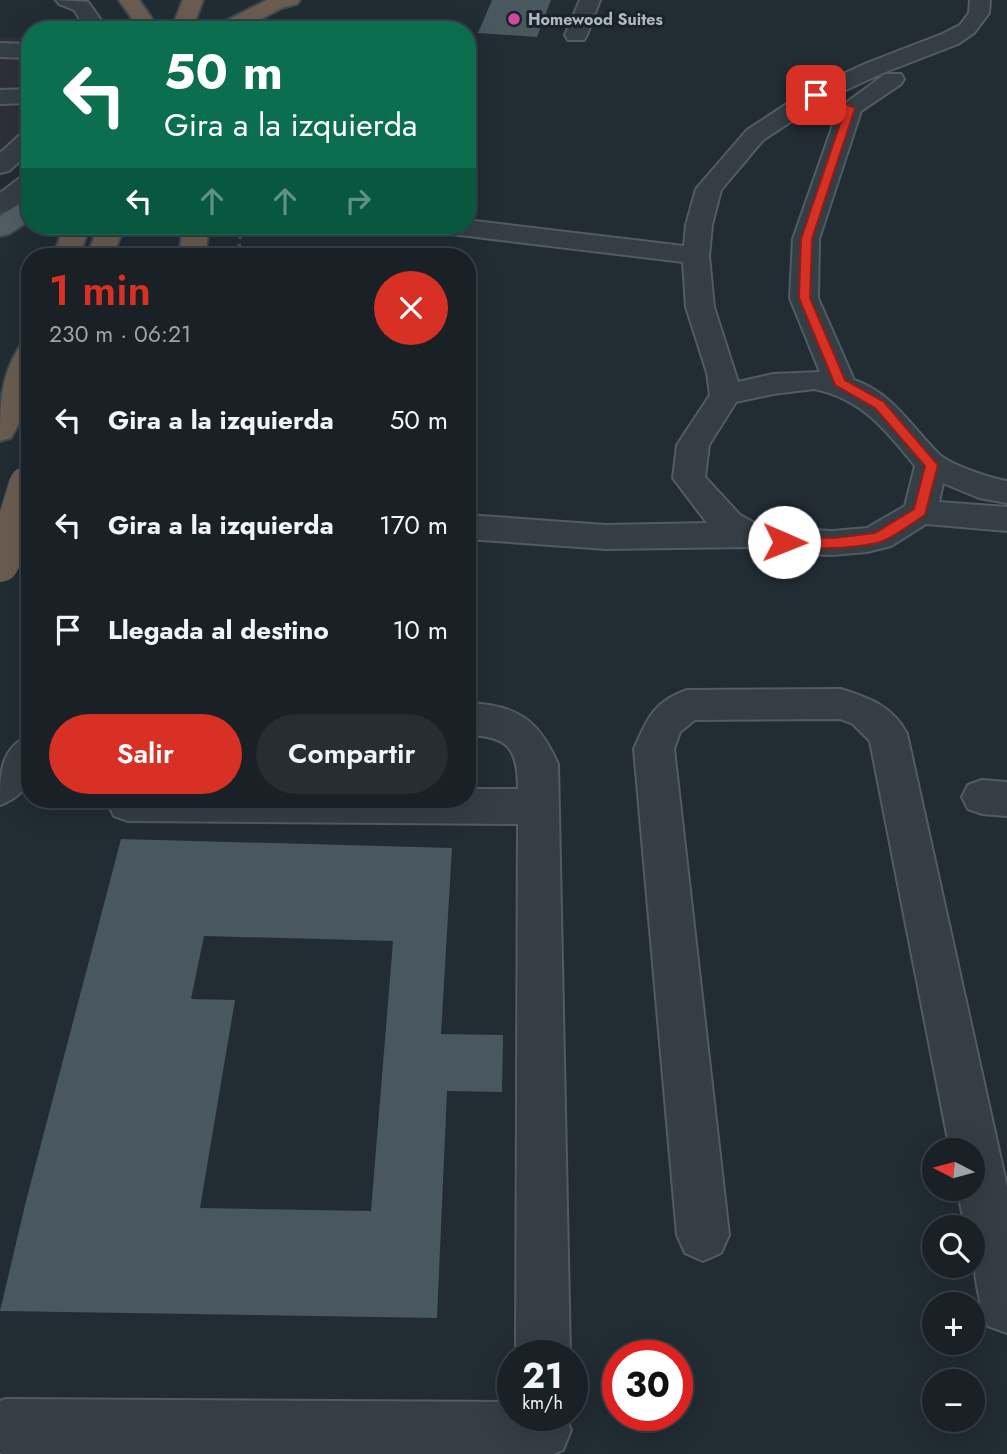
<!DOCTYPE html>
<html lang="es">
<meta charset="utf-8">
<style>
:root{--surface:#192126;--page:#262e32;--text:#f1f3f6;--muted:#9fa3a7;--line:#373e43;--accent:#d93025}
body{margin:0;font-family:Jost,sans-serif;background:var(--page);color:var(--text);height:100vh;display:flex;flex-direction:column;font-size:26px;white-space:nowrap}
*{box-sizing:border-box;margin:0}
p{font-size:23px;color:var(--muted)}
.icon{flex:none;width:38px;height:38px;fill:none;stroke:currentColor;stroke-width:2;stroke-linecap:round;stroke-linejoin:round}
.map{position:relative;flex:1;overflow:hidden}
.side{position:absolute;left:21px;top:248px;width:455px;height:560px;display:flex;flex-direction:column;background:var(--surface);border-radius:28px;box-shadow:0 7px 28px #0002,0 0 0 2px var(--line)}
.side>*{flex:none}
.banner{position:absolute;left:21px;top:21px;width:455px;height:214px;border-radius:28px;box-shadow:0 7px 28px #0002,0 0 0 2px var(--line);background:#0b6e4f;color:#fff;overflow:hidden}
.needle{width:46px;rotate:276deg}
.tools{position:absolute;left:922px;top:1138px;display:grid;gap:14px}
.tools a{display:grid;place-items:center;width:63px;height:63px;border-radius:50%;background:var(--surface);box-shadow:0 7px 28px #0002,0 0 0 2px var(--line);font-size:35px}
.speed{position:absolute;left:497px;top:1340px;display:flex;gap:14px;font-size:35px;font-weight:700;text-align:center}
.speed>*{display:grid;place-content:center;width:91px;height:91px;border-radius:50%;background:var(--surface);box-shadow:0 7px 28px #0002,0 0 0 2px var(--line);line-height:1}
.speed small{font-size:18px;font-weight:400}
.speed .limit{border:10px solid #d22;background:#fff;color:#111}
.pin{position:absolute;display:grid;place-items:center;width:60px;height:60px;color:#fff;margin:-30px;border-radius:14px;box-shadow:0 4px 10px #0006}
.me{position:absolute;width:77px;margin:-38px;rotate:91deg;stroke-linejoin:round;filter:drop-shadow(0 0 5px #0008)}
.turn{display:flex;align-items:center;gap:24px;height:147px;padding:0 28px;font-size:32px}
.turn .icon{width:91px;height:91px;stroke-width:2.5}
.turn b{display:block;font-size:49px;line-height:60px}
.lanes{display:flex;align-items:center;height:66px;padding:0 28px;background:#0003;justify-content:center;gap:35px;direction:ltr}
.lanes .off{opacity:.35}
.round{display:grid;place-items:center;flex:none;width:74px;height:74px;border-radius:37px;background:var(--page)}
.summary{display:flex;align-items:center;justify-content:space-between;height:119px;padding:0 28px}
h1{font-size:42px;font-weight:600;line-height:52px;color:var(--accent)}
.cta{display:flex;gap:14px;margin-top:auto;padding:14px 28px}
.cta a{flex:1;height:80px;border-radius:42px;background:var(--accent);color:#fff;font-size:28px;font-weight:600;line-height:80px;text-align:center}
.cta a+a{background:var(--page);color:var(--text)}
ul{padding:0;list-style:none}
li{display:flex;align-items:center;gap:21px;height:105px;padding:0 28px}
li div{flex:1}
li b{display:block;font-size:26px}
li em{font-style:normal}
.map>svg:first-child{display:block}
</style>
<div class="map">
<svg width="1007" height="1454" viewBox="0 0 1007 1454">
<rect width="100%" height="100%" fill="#212c33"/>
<polygon fill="#2e2f39" points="0,37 30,37 30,124 24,132 30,133 30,147 0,179"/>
<g fill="#49575f" fill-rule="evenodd">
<polygon points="492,0 551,0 537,37 478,33"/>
<path d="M121,839L452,848L441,1034L503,1035L502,1092L447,1091L437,1318L0,1311L26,1201ZM204,936L393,941L371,1211L200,1208L235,1000L191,999Z"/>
</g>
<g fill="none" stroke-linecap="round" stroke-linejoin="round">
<polyline stroke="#364148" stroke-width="30" stroke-dasharray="30 15" stroke-linecap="butt" points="4,547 30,532"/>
<polyline stroke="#364148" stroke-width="38" stroke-dasharray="38 19" stroke-linecap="butt" points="0,549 7,545"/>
<defs>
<g id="minor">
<polygon points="56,0 88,2 108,30 87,30 74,10 59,4"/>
<polygon points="580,0 600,0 587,35 584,40 568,40 565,35"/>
<path d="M970,0H990L989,13L974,33L958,44L883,73L824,100L763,140L721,190L712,225L709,256L714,307L738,382L773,374L820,372L790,298L793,239L839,108L885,74H901L904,79L901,84L861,111L819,239L818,298L854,380C894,394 911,427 940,455C951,465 992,479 1007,481V503L979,498L943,483L939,502L1007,507V531L926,524L891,546L867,552L832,555L773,553L748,547L606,549L467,539V515L606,525L707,523L673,478L677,445L710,395L707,373L686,307L683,262L451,234L442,232L438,226H467V220L684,246L686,225L696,189L747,130L808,90L867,63L942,34L960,25L969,13ZM814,389C861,398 887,431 915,466L905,506L867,528L832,531L773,528L758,525L740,515L705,477L709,445L736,402L773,394Z"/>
<polygon points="0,43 30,44 30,58 0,57"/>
<polygon points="30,89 30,103 0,104 0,90"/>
<polygon points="30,131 30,151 9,171 0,173 0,153 22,133"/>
<polygon points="30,175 30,194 9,210 0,213 0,193 21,177"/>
<path d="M841,689C869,698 893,706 907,734L1007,1187V1333L988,1326C975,1292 973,1262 973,1227H965L957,1188H973V1150H950L870,741L853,724L840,719L695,720L680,732L674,749L729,1235L721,1253L703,1261L685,1253L677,1235L634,749C647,719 654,701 687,690Z"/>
<path d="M467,703C517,705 538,719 558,764L570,1356H516L518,824L128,821L114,816L108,804L110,800H467V789H518C518,749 509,736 467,735Z"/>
<path d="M30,735C30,767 36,792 0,805C0,773 0,748 30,735Z"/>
<polygon points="982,780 1007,782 1007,816 982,814 968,809 962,797 968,785"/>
<polygon points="5,1399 513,1402 513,1416 565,1416 571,1430 563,1450 553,1454 3,1454 0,1453 0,1401"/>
</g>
<polygon id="major" points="30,200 30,220 9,234 0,236 0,216 21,203"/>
<g id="highway">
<polygon points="119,0 139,0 151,17 156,30 134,30 131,17"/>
<polygon points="183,0 203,0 192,30 171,30"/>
<polygon points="267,0 300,0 297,4 282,8 240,30 213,30 216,26"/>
<polygon points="64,226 90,226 79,257 53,257"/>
<polygon points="98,226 124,226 113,257 87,257"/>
<polygon points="183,226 209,226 205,257 179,257"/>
<path d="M30,343C30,377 30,408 11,438L0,441C0,405 0,377 20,346Z"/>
</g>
</defs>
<use href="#minor" stroke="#515c62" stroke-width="4"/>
<use href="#major" stroke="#3d474e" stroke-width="4"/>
<use href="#highway" stroke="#3e494f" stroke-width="4"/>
<polyline stroke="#445654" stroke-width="2.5" stroke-dasharray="3.5 3.5" stroke-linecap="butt" points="240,239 241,226"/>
<polyline stroke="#445654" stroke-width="3.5" stroke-dasharray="4.5 4.5" stroke-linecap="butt" points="238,257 240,238"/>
<use href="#minor" fill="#343e44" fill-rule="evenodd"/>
<use href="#major" fill="#525d64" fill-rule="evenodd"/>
<use href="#highway" fill="#6a5c51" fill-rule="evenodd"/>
<defs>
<polyline id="highway-bridge-far1" points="5,547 25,482"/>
<polyline id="highway-bridge" points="0,563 6,545"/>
</defs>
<use href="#highway-bridge-far1" stroke="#3e494f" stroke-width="32" stroke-linecap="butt"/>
<use href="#highway-bridge" stroke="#3e494f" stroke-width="42" stroke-linecap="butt"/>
<use href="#highway-bridge-far1" stroke="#6a5c51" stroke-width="30"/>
<use href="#highway-bridge" stroke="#6a5c51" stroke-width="38"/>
</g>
<path fill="#d93025" stroke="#8d1f18" stroke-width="2" d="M813,93H820L855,108L812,239L810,298L845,380L884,402L938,465L925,515C911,524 897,535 883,541C868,548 786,553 777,542L784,537L834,538L875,533L914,509L925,466L875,408L835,385L799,298L801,239L845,109L813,97Z"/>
<circle fill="#d1479c" stroke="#192329" stroke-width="2.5" cx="514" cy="19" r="7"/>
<g text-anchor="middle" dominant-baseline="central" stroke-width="6" stroke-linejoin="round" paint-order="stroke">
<g font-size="16" font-weight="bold" fill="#aeb9c1" stroke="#192329" text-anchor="start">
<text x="528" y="19">Homewood Suites</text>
</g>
</g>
</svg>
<div class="tools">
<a><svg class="needle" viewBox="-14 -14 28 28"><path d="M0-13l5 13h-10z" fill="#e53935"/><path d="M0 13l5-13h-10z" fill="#9fa3a7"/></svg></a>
<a><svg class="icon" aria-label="search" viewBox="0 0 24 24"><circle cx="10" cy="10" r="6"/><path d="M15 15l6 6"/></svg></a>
<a>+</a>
<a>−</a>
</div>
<div class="speed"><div>21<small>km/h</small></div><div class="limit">30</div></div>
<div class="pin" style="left:816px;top:95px;background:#d93025"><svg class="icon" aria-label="arrive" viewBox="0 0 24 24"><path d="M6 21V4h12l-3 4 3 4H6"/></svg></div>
<svg class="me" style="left:784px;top:542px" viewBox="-20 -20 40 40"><circle r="19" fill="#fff"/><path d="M0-13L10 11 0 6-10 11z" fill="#d93025"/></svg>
<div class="banner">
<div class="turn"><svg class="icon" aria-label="left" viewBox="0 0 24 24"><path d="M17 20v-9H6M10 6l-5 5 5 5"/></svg><div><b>50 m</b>Gira a la izquierda</div></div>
<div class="lanes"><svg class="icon" aria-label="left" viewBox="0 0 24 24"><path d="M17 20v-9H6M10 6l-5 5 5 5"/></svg><svg class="icon off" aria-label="ahead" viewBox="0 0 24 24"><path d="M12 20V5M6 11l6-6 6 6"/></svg><svg class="icon off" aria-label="ahead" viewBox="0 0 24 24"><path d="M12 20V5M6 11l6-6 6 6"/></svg><svg class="icon off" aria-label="right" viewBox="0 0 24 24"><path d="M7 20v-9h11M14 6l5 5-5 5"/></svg></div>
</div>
<section class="side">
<div class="summary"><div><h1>1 min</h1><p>230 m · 06:21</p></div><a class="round" style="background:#d93025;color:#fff"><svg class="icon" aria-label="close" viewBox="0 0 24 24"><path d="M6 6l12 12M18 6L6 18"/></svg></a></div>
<ul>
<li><svg class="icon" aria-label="left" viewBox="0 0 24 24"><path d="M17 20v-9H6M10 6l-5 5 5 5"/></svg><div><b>Gira a la izquierda</b></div><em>50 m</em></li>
<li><svg class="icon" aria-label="left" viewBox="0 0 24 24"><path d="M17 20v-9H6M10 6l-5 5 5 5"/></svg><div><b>Gira a la izquierda</b></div><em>170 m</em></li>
<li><svg class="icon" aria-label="arrive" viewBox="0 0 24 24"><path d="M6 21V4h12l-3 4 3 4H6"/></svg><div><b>Llegada al destino</b></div><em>10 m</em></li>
</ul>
<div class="cta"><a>Salir</a><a>Compartir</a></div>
</section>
</div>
